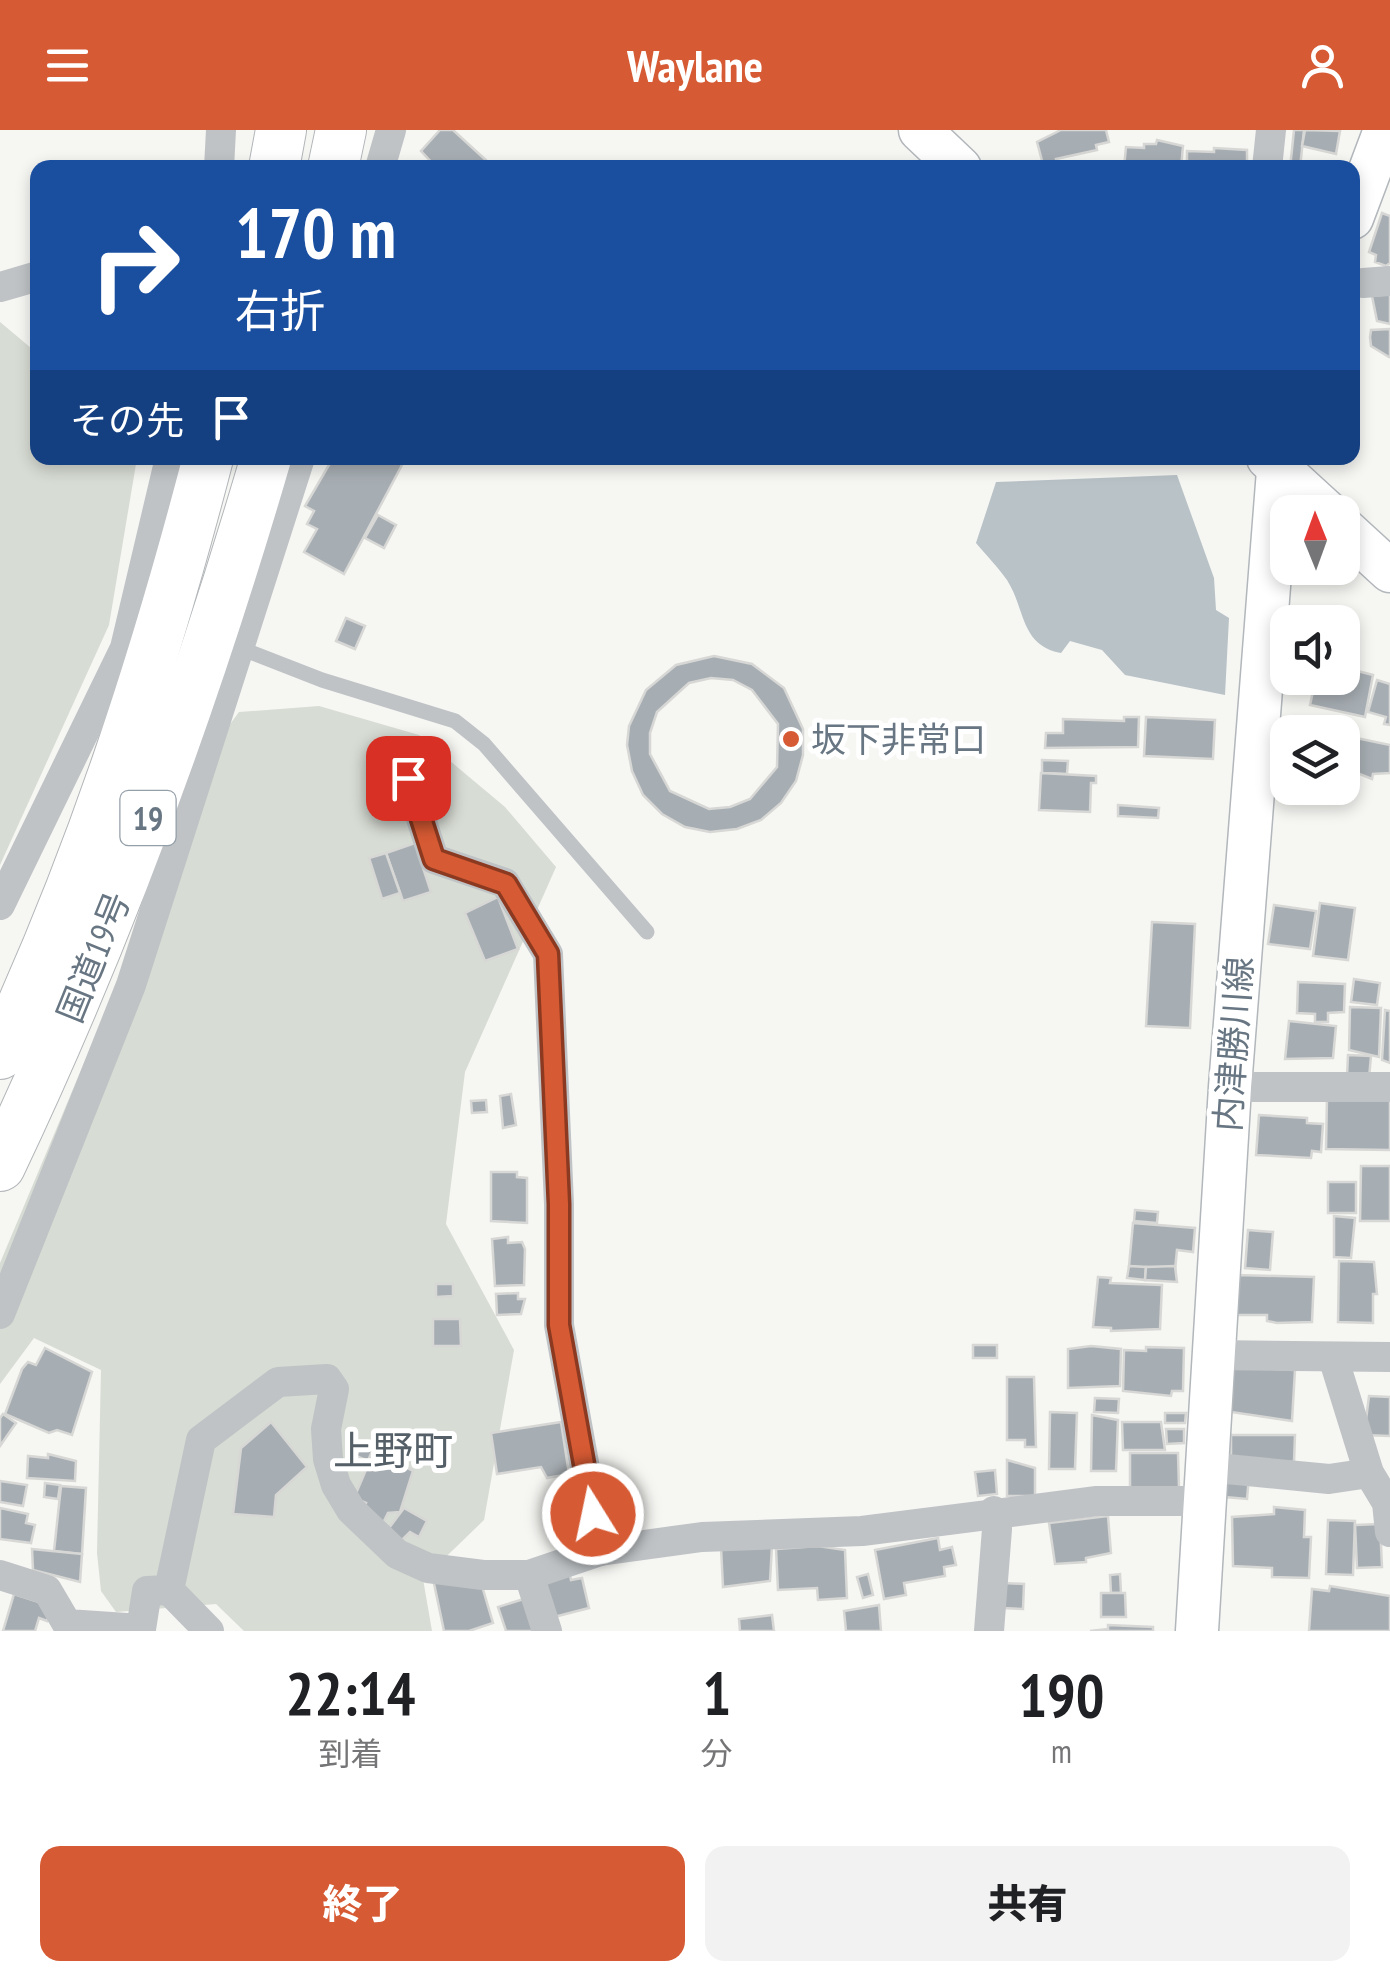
<!DOCTYPE html>
<html lang="ja">
<meta charset="utf-8">
<style>
:root{--surface:#fff;--page:#f2f2f2;--text:#202124;--muted:#757577;--accent:#d65a33}
body{margin:0;font-family:"PT Sans Narrow","Noto Sans JP",sans-serif;background:var(--page);color:var(--text);height:100vh;display:flex;flex-direction:column;font-size:38px;white-space:nowrap}
*{box-sizing:border-box;margin:0}
p{font-size:32px;color:var(--muted)}
.icon{flex:none;width:55px;height:55px;fill:none;stroke:currentColor;stroke-width:2;stroke-linecap:round;stroke-linejoin:round}
.map{position:relative;height:1501px;overflow:hidden}
.side{display:flex;flex-direction:column;background:var(--surface);flex:1}
.side>*{flex:none}
.hud{position:absolute;left:30px;top:30px;width:1330px;height:305px;border-radius:20px;box-shadow:0 5px 15px #0003;background:#1a4fa0;color:#fff;overflow:hidden}
.needle{width:65px;rotate:359deg}
.fabs{position:absolute;left:1270px;top:365px;display:grid;gap:20px}
.fabs a{display:grid;place-items:center;width:90px;height:90px;border-radius:20px;background:var(--surface);box-shadow:0 5px 15px #0003;font-size:50px}
.pin{position:absolute;display:grid;place-items:center;width:85px;height:85px;color:#fff;margin:-42px;border-radius:20px;box-shadow:0 5px 15px #0006}
.me{position:absolute;width:110px;margin:-55px;rotate:350deg;stroke-linejoin:round;filter:drop-shadow(0 0 8px #0008)}
.turn{display:flex;align-items:center;gap:35px;height:210px;padding:0 40px;font-size:45px}
.turn .icon{width:130px;height:130px;stroke-width:2.5}
.turn b{display:block;font-size:70px;line-height:85px}
.then{display:flex;align-items:center;height:95px;padding:0 40px;background:#0003;gap:20px;font-size:38px}
.eta{display:flex;justify-content:space-evenly;align-items:center;height:170px;text-align:center}
.eta b{font-size:60px;font-weight:800;line-height:70px}
.button{display:flex;gap:20px;margin-top:auto;padding:20px 40px}
.button a{flex:1;height:115px;border-radius:20px;background:var(--accent);color:#fff;font-size:40px;font-weight:800;line-height:115px;text-align:center}
.button a+a{background:var(--page);color:var(--text)}
header{display:flex;justify-content:space-between;align-items:center;height:130px;padding:0 40px;background:var(--accent);color:#fff;font-size:45px;font-weight:800}
.map>svg:first-child{display:block}
</style>
<header><svg class="icon" aria-label="menu" viewBox="0 0 24 24"><path d="M4 6h16M4 12h16M4 18h16"/></svg>Waylane<svg class="icon" aria-label="person" viewBox="0 0 24 24"><circle cx="12" cy="8" r="4"/><path d="M4 21q1-7 8-7t8 7"/></svg></header>
<div class="map">
<svg width="1390" height="1501" viewBox="0 0 1390 1501">
<rect width="100%" height="100%" fill="#f6f6f3"/>
<g fill="#d7dcd4">
<polygon points="0,192 37,223 38,328 137,328 109,495 0,735"/>
<polygon points="319,576 419,605 505,677 556,737 465,942 446,1094 514,1220 484,1390 423,1449 432,1501 244,1501 216,1474 116,1482 101,1461 97,1423 101,1240 34,1208 0,1254 0,1133 144,790 189,650 239,582"/>
</g>
<path fill="#b8c2c7" d="M1177,345L1214,448L1216,480L1229,488L1225,565L1125,545L1102,520L1070,511L1061,523C1020,515 1026,480 1007,450C998,437 986,425 976,413L996,352Z"/>
<g fill="#a7aeb3" stroke="#d7d7d5" stroke-width="2.5" fill-rule="evenodd">
<polygon points="440,0 453,0 489,33 485,38 437,38 421,21"/>
<polygon points="1061,0 1106,0 1109,12 1096,15 1097,20 1056,29 1058,38 1044,38 1037,12"/>
<polygon points="1294,0 1304,0 1300,38 1290,38"/>
<polygon points="1305,0 1340,1 1336,24 1302,16"/>
<polygon points="1157,10 1183,16 1181,38 1124,38 1126,17 1144,18 1144,14 1156,14"/>
<polygon points="1214,18 1247,20 1247,38 1187,38 1187,21 1214,22"/>
<polygon points="1382,83 1390,86 1390,133 1386,136 1375,132 1376,125 1369,122"/>
<polygon points="1390,164 1390,194 1377,191 1372,166"/>
<polygon points="1390,199 1390,227 1389,227 1371,216 1370,207 1371,200"/>
<polygon points="333,328 357,332 359,328 390,328 402,335 344,444 304,422 317,399 307,394 314,381 305,376"/>
<polygon points="378,385 396,395 384,418 365,408"/>
<polygon points="346,488 365,496 355,519 336,511"/>
<path d="M714,526L752,534L784,558L803,599V625L796,651L781,673L761,690L737,699L710,702L685,697L662,684L643,665L632,641L627,615L629,596L646,560L676,535ZM711,548L733,550L752,560L778,594L777,637L750,669L730,677L709,679L670,661L650,624V603L657,582L689,553Z"/>
<polygon points="1342,537 1373,545 1365,587 1310,575 1316,548 1342,548"/>
<polygon points="1377,550 1390,554 1390,595 1384,594 1386,587 1368,582"/>
<polygon points="1124,587 1139,587 1138,617 1045,618 1046,603 1063,603 1063,589 1124,591"/>
<polygon points="1146,587 1215,590 1213,629 1144,626"/>
<polygon points="1342,605 1390,615 1390,643 1373,644 1372,649 1342,637"/>
<polygon points="1042,630 1068,631 1067,644 1042,643"/>
<polygon points="435,639 450,679 429,684 415,645"/>
<polygon points="1041,643 1096,646 1096,653 1091,653 1090,682 1039,680"/>
<polygon points="1118,675 1159,678 1158,688 1118,686"/>
<polygon points="415,713 431,762 403,771 386,723"/>
<polygon points="386,723 400,763 382,769 369,728"/>
<polygon points="498,767 518,819 485,831 465,783"/>
<polygon points="1320,773 1355,778 1348,830 1313,826"/>
<polygon points="1274,775 1316,781 1310,819 1268,814"/>
<polygon points="1152,792 1195,794 1190,898 1146,896"/>
<polygon points="1354,849 1380,853 1377,875 1351,872"/>
<polygon points="1298,852 1345,854 1344,882 1328,883 1328,892 1315,892 1315,884 1297,883"/>
<polygon points="1350,877 1381,878 1379,927 1349,920"/>
<polygon points="1385,880 1390,881 1390,933 1382,930"/>
<polygon points="1289,891 1336,896 1333,928 1285,929"/>
<polygon points="1348,925 1371,926 1369,948 1347,946"/>
<polygon points="511,964 516,995 503,998 500,966"/>
<polygon points="1327,967 1390,969 1390,1020 1326,1019"/>
<polygon points="486,970 487,982 472,983 471,971"/>
<polygon points="1259,985 1307,988 1307,993 1323,994 1321,1022 1312,1021 1311,1028 1256,1025"/>
<polygon points="1361,1036 1390,1036 1390,1091 1360,1091"/>
<polygon points="491,1042 517,1042 517,1047 527,1048 527,1093 491,1091"/>
<rect x="1328" y="1052" width="28" height="31"/>
<polygon points="1135,1080 1158,1082 1157,1093 1134,1091"/>
<polygon points="1334,1086 1355,1088 1351,1128 1334,1127"/>
<polygon points="1133,1093 1195,1098 1193,1122 1177,1120 1175,1140 1129,1136"/>
<polygon points="1248,1100 1273,1102 1270,1140 1245,1138"/>
<polygon points="508,1107 508,1113 522,1112 525,1119 524,1155 495,1156 492,1109"/>
<polygon points="1339,1131 1374,1132 1377,1164 1373,1164 1373,1193 1338,1192"/>
<polygon points="1129,1136 1146,1137 1145,1150 1127,1148"/>
<polygon points="1175,1136 1177,1152 1145,1150 1146,1137"/>
<polygon points="1237,1145 1314,1147 1312,1192 1277,1193 1267,1191 1267,1185 1237,1185"/>
<polygon points="1098,1147 1111,1148 1110,1153 1162,1155 1160,1199 1111,1201 1111,1198 1093,1197"/>
<polygon points="436,1154 453,1154 453,1166 436,1167"/>
<polygon points="518,1163 518,1169 525,1169 521,1184 497,1185 496,1164"/>
<polygon points="433,1189 460,1189 461,1216 433,1216"/>
<rect x="973" y="1215" width="24" height="13"/>
<polygon points="1091,1216 1121,1219 1120,1256 1068,1258 1068,1219"/>
<polygon points="1146,1217 1184,1218 1183,1261 1172,1261 1171,1266 1123,1261 1124,1220 1146,1221"/>
<polygon points="45,1218 92,1242 72,1305 57,1300 49,1303 5,1284 22,1239 28,1232 36,1235"/>
<polygon points="1236,1237 1295,1240 1292,1291 1231,1282 1230,1240"/>
<polygon points="1007,1247 1034,1247 1036,1317 1025,1317 1025,1310 1007,1310"/>
<polygon points="1369,1266 1390,1267 1390,1306 1364,1305"/>
<polygon points="1095,1268 1119,1269 1118,1283 1094,1282"/>
<polygon points="1050,1282 1077,1283 1075,1339 1049,1339"/>
<polygon points="1165,1283 1186,1283 1185,1293 1165,1293"/>
<polygon points="3,1284 16,1293 0,1316 0,1288"/>
<polygon points="1092,1285 1118,1290 1116,1341 1091,1341"/>
<polygon points="271,1292 307,1337 276,1365 274,1387 233,1384 241,1318"/>
<polygon points="561,1292 569,1344 547,1348 541,1337 497,1344 491,1303"/>
<polygon points="1122,1292 1161,1292 1165,1320 1123,1320"/>
<polygon points="1166,1299 1184,1299 1184,1313 1167,1314"/>
<polygon points="1231,1305 1295,1305 1294,1332 1231,1331"/>
<polygon points="363,1311 374,1316 368,1331 356,1326"/>
<polygon points="374,1321 413,1341 400,1382 388,1383 383,1393 361,1383 366,1373 354,1368"/>
<polygon points="1130,1323 1178,1323 1179,1358 1130,1358"/>
<polygon points="48,1324 76,1331 75,1351 27,1348 28,1326 48,1328"/>
<polygon points="1007,1330 1035,1338 1035,1366 1007,1366"/>
<polygon points="995,1340 997,1364 978,1366 975,1342"/>
<polygon points="1227,1345 1249,1347 1247,1369 1225,1367"/>
<polygon points="0,1351 27,1355 23,1376 0,1372"/>
<polygon points="45,1353 60,1355 58,1369 44,1367"/>
<polygon points="61,1356 86,1358 82,1424 54,1421"/>
<polygon points="568,1359 569,1369 552,1371 551,1361"/>
<polygon points="1274,1377 1305,1380 1304,1407 1311,1407 1309,1448 1272,1447 1272,1438 1233,1436 1232,1387 1274,1384"/>
<polygon points="0,1378 28,1384 26,1393 35,1395 31,1413 0,1409"/>
<polygon points="404,1378 427,1391 419,1407 410,1402 401,1411 386,1402"/>
<polygon points="1108,1386 1111,1423 1086,1428 1086,1432 1055,1434 1049,1393"/>
<polygon points="1328,1390 1355,1391 1353,1445 1326,1444"/>
<polygon points="1380,1394 1382,1437 1357,1438 1355,1395"/>
<polygon points="938,1408 940,1420 952,1417 956,1435 944,1437 945,1446 904,1453 906,1465 884,1469 875,1420"/>
<polygon points="772,1416 770,1451 723,1457 721,1418"/>
<polygon points="818,1416 845,1420 847,1468 818,1470 817,1458 778,1460 776,1419"/>
<polygon points="32,1419 82,1424 80,1452 33,1440"/>
<polygon points="432,1444 482,1456 493,1493 469,1501 444,1501"/>
<polygon points="868,1444 873,1465 863,1468 857,1447"/>
<polygon points="1120,1444 1121,1463 1111,1463 1110,1445"/>
<polygon points="570,1445 571,1450 582,1448 589,1478 554,1487 539,1452"/>
<polygon points="1004,1453 1024,1454 1023,1479 1003,1478"/>
<polygon points="1330,1456 1390,1466 1390,1501 1309,1501 1312,1459 1329,1461"/>
<polygon points="1101,1463 1125,1463 1126,1487 1101,1487"/>
<polygon points="14,1464 45,1474 50,1481 47,1491 39,1488 35,1501 3,1501"/>
<polygon points="530,1467 541,1501 506,1501 498,1477"/>
<polygon points="879,1475 881,1501 846,1501 844,1481"/>
<polygon points="772,1485 774,1501 740,1501 739,1489"/>
<polygon points="1108,1495 1153,1497 1153,1501 1090,1501 1108,1499"/>
</g>
<g fill="none" stroke-linecap="round" stroke-linejoin="round">
<defs>
<g id="secondary">
<polyline points="920,0 960,38"/>
<polyline points="1352,88 1385,0"/>
<polyline points="1268,328 1327,382"/>
<polyline points="1342,397 1390,441"/>
<polyline points="1197,1501 1230,957 1279,328"/>
</g>
<g id="trunk">
<polyline points="274,38 281,0"/>
<polyline points="333,38 341,0"/>
<path d="M0,924C90,732 155,532 208,328"/>
<path d="M0,1036C109,807 195,571 266,328"/>
</g>
</defs>
<use href="#secondary" stroke="#b2b7bb" stroke-width="45"/>
<use href="#trunk" stroke="#b2b6b9" stroke-width="52"/>
<polyline stroke="#bfc3c6" stroke-width="15" points="240,518 322,550 455,591 484,614 647,802"/>
<g stroke="#bfc3c6" stroke-width="30">
<polyline points="219,38 221,0"/>
<polyline points="380,38 391,0"/>
<polyline points="1267,38 1271,0"/>
<polyline points="1363,153 1390,151"/>
<polyline points="0,157 38,146"/>
<polyline points="408,648 434,729 505,753 548,824 559,1074 559,1195 600,1421"/>
<polyline points="0,775 125,518 170,328"/>
<polyline points="1230,957 1390,957"/>
<polyline points="0,1184 131,855 300,328"/>
<polyline points="1212,1225 1390,1227"/>
<polyline points="1333,1227 1369,1343 1387,1373 1390,1402"/>
<polyline points="1206,1337 1329,1349 1369,1343"/>
<polyline points="0,1445 47,1460 67,1494 141,1499 147,1461 169,1460"/>
<polyline points="529,1445 547,1501"/>
<polyline points="209,1501 169,1460 201,1310 278,1252 327,1249 334,1259 326,1299 328,1329 336,1355 351,1380 397,1424 428,1438 483,1445 529,1445 600,1421 702,1407 862,1401 1097,1371 1203,1371"/>
<polyline points="989,1501 997,1399 994,1381"/>
</g>
<use href="#secondary" stroke="#fff" stroke-width="42"/>
<use href="#trunk" stroke="#fff" stroke-width="50"/>
</g>
<g fill="none" stroke-linecap="round" stroke-linejoin="round">
<defs>
<polyline id="route" points="408,648 434,729 506,754 548,824 559,1074 559,1195 593,1384"/>
</defs>
<use href="#route" stroke="#8b3a21" stroke-width="25"/>
<use href="#route" stroke="#d65a33" stroke-width="18"/>
</g>
<circle fill="#d65a33" stroke="#fff" stroke-width="4" cx="791" cy="609" r="10"/>
<g text-anchor="middle" dominant-baseline="central" stroke-width="10" stroke-linejoin="round" paint-order="stroke">
<rect fill="#fff" stroke="#959fa8" stroke-width="2.5" x="120.5" y="661" width="55" height="54" rx="8"/>
<g font-size="32" font-weight="bold" fill="#677682">
<text x="148" y="688">19</text>
</g>
<g font-size="35" fill="#677682" stroke="#fff" text-anchor="start">
<text x="811" y="609">坂下非常口</text>
</g>
<g font-size="35" fill="#677682" stroke="#fff">
<text transform="translate(93 827) rotate(-68)">国道19号</text>
<text transform="translate(1233 914) rotate(-86)">内津勝川線</text>
</g>
<g font-size="40" fill="#545f67" stroke="#fff">
<text x="393" y="1320">上野町</text>
</g>
</g>
</svg>
<div class="fabs">
<a><svg class="needle" viewBox="-14 -14 28 28"><path d="M0-13l5 13h-10z" fill="#e53935"/><path d="M0 13l5-13h-10z" fill="#757577"/></svg></a>
<a><svg class="icon" aria-label="sound" viewBox="0 0 24 24"><path d="M4 9h4l5-4v14l-5-4H4zM17 9q2 3 0 6"/></svg></a>
<a><svg class="icon" aria-label="layers" viewBox="0 0 24 24"><path d="M12 4l9 5-9 5-9-5zM3 14l9 5 9-5"/></svg></a>
</div>
<div class="pin" style="left:408px;top:648px;background:#d93025"><svg class="icon" aria-label="arrive" viewBox="0 0 24 24"><path d="M6 21V4h12l-3 4 3 4H6"/></svg></div>
<svg class="me" style="left:593px;top:1384px" viewBox="-20 -20 40 40"><circle r="17" fill="#d65a33" stroke="#fff" stroke-width="3"/><path d="M0-11L8 9 0 5-8 9z" fill="#fff"/></svg>
<div class="hud">
<div class="turn"><svg class="icon" aria-label="right" viewBox="0 0 24 24"><path d="M7 20v-9h11M14 6l5 5-5 5"/></svg><div><b>170 m</b>右折</div></div>
<div class="then">その先<svg class="icon" aria-label="arrive" viewBox="0 0 24 24"><path d="M6 21V4h12l-3 4 3 4H6"/></svg></div>
</div>
</div>
<section class="side">
<div class="eta">
<div><b>22:14</b><p>到着</p></div>
<div><b>1</b><p>分</p></div>
<div><b>190</b><p>m</p></div>
</div>
<div class="button"><a>終了</a><a>共有</a></div>
</section>
